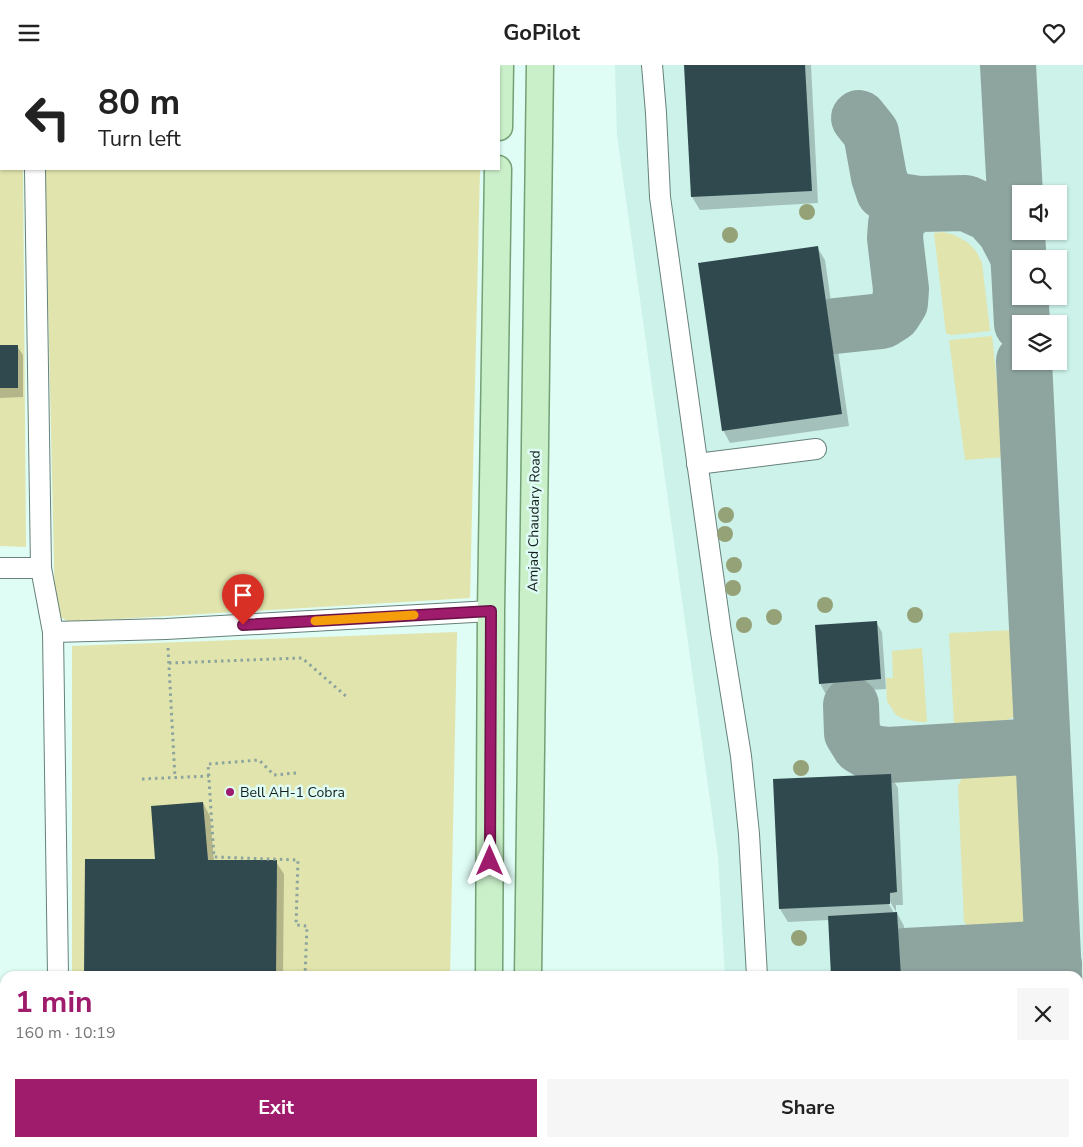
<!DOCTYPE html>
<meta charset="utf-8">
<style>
:root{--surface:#fff;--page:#f6f6f6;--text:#222;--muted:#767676;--accent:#9f1b6c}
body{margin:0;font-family:"Nunito Sans",sans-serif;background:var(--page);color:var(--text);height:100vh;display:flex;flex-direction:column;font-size:19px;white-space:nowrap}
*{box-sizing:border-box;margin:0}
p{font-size:16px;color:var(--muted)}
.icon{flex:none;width:28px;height:28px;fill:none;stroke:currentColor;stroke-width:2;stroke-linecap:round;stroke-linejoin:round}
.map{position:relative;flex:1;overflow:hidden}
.panel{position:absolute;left:0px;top:906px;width:1084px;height:176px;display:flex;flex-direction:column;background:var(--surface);border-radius:15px 15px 0 0;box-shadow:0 1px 4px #0004}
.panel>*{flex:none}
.banner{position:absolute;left:0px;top:0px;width:500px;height:105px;box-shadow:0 1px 4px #0004;background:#fff;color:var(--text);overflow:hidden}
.fabs{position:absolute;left:1012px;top:120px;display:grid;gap:10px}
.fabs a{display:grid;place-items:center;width:55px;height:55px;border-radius:0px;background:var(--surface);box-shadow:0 1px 4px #0004;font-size:25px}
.pin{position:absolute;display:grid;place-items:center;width:42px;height:42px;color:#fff;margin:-51px -21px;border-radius:50% 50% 50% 0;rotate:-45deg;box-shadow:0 0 5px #0007}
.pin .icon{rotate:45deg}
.me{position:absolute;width:55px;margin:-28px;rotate:0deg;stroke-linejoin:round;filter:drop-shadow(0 0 4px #0008)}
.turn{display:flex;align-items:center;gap:18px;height:105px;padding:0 15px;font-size:22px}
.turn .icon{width:65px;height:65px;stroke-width:2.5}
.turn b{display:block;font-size:35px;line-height:42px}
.round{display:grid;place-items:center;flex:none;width:52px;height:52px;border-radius:0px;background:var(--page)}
.summary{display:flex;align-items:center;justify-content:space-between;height:85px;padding:0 15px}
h1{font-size:30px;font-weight:700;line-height:38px;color:var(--accent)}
.primary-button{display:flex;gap:10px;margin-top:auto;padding:10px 15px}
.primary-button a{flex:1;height:58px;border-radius:0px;background:var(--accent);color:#fff;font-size:20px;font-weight:700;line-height:58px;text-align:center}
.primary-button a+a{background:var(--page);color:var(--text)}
header{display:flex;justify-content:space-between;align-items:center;height:65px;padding:0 15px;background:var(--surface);font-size:22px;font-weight:700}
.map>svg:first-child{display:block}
</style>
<header><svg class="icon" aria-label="menu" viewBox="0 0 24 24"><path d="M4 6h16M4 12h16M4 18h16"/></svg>GoPilot<svg class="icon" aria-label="heart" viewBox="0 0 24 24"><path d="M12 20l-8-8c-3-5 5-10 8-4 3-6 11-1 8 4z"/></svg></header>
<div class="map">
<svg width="1083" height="1082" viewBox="0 0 1083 1082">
<rect width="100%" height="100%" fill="#dffcf5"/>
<path fill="#ccf2e9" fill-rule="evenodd" d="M615,0H1083V1082H734L733,1078H1079V911H725L718,792L617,70ZM1021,129H1059V166H1021ZM1021,194H1059V231H1021ZM1021,259H1059V296H1021Z"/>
<g fill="#e1e4ac">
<polygon points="0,59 1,59 1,104 23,104 26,482 0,481"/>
<polygon points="45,104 480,104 470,533 69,557 59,551 55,542"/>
<polygon points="943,167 954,170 967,177 976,186 982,198 990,266 951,270 946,268 934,168"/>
<polygon points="992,271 1005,392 965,395 949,275"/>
<polygon points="1014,565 1020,644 1016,651 1007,655 954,659 949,568"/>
<polygon points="457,567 450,911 72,911 72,581"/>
<polygon points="922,583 927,657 919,657 904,654 896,650 887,636 886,613 893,613 892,586"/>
<polygon points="1017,707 1025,717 1029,852 1021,861 972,865 964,857 958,721 964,709"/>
<rect x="72" y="1078" width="375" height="4"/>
<polygon points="975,1078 1043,1078 1044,1082 982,1082"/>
</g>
<g fill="#0003">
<polygon points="686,0 811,0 818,138 700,145 692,132"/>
<polygon points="817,182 825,195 849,361 730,378 723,365"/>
<polygon points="0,281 17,281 23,290 23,332 0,333"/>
<polygon points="876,557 882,567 886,624 825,628 820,618"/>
<polygon points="890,710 898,723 903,840 896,840 896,847 888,833 886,834 894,848 897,848 904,861 907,911 832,911 829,855 788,857 780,844"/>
<polygon points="203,738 210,751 214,796 276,797 284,809 283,911 85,911 86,795 157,796"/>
<rect x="797" y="1078" width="122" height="4"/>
<rect x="922" y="1078" width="4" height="4"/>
</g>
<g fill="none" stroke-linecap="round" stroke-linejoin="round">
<g stroke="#8ea49f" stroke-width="56">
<polyline points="1008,0 1022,259"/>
<polyline points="859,53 871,68 879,112 884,127 899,136 919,139"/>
<polyline points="835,261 882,256 893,249 900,238 901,224 895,173 896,159 905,146 919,139 966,138 990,149 1005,166 1019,193"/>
<polyline points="1024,296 1054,911"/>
<polyline points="851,640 852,668 860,681 872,688 888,690 1025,682 1035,684 1043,689"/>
<polyline points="905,891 1037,884 1045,887 1054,900"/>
<polyline points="1065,1078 1065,1082"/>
</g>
</g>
<g fill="#30494f">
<polygon points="684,0 805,0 812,126 691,132"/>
<polygon points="818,181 842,349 722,366 698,198"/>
<rect x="0" y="280" width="18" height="43"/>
<polygon points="877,556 881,614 819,619 815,560"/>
<polygon points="891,709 897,827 890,828 890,839 779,844 773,714"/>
<polygon points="203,737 208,795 277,795 276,911 84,911 85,794 155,794 151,741"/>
<polygon points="897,847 901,911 831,911 828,851"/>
<polygon points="796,1078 920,1078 921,1082 796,1082"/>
</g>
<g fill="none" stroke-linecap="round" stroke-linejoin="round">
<defs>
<g id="minor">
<polyline points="438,0 441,1"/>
<polyline points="652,0 656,48 660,132 721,567 741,691 749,769 757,911"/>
<polyline points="129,1 140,0"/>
<polyline points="324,1 335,0"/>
<polyline points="0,16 1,16"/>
<polyline points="0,38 1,38"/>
<polyline points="35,104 41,503 53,567 58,911"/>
<polyline points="697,399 816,384"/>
<polyline points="0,503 41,503"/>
<polyline points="53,567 166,564 491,546"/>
<polyline points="61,1078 61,1082"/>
<polyline points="767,1078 767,1082"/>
<polyline points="462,1082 463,1078"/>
</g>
<g id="major">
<polyline points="499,62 500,0"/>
<polyline points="489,911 491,546 498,104"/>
<polyline points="528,911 540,0"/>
<polyline points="488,1082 488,1078"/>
<polyline points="526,1082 526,1078"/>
</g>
</defs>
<use href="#minor" stroke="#66817a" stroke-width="22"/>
<use href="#major" stroke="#73a075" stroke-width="29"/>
<g stroke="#8da39d" stroke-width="3" stroke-dasharray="2.5 4" stroke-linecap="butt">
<polyline points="168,583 175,713"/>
<polyline points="169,598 302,593 347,632"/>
<polyline points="296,708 274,710 259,695 208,699 214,792 298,795 296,860 307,861 305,911"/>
<polyline points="142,714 209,711"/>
<polyline points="138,1082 252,1078"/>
</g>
<use href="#minor" stroke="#fff" stroke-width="20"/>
<use href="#major" stroke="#caf0ca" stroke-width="26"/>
</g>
<g fill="#95a278">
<circle cx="807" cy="147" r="8"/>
<circle cx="730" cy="170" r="8"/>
<circle cx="726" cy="450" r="8"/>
<circle cx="725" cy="469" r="8"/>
<circle cx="734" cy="500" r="8"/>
<circle cx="733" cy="523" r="8"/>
<circle cx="825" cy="540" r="8"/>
<circle cx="915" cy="550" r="8"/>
<circle cx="774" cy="552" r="8"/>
<circle cx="744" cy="560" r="8"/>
<circle cx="801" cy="703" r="8"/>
<circle cx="799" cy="873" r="8"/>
</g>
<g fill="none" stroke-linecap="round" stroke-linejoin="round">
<defs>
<polyline id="route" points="243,560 491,546 490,796"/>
</defs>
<use href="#route" stroke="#671246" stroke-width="12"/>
<use href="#route" stroke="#9f1b6c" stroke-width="9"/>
<polyline stroke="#f59e0b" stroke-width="9" points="315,556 414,550"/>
</g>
<circle fill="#9f1b6c" stroke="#dffcf5" stroke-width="2" cx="230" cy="727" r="5"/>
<g text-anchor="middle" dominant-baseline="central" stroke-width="5" stroke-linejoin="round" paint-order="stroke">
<g font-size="14" fill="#131e1b" stroke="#dffcf5">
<text transform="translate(534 456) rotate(-89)">Amjad Chaudary Road</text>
</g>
<g font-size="14" fill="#131e1b" stroke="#dffcf5" text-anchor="start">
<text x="240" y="727">Bell AH-1 Cobra</text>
</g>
</g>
</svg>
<div class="fabs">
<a><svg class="icon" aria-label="sound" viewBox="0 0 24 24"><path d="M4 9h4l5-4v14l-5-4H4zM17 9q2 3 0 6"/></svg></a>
<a><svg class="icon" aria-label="search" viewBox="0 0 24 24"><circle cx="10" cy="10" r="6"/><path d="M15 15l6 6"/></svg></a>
<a><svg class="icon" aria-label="layers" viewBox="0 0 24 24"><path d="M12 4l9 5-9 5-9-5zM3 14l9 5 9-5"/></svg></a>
</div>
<div class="pin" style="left:243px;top:560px;background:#d93025"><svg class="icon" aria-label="arrive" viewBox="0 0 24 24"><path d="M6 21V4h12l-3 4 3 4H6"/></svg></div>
<svg class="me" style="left:490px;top:796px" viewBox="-20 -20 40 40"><path d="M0-17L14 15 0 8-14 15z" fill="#9f1b6c" stroke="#fff" stroke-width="4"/></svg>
<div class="banner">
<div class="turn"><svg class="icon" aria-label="left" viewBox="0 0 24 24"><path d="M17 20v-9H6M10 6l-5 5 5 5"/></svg><div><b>80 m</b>Turn left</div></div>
</div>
<section class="panel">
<div class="summary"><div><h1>1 min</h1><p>160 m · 10:19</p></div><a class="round"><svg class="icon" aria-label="close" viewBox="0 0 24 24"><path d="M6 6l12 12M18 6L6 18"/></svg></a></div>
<div class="primary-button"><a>Exit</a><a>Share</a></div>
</section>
</div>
